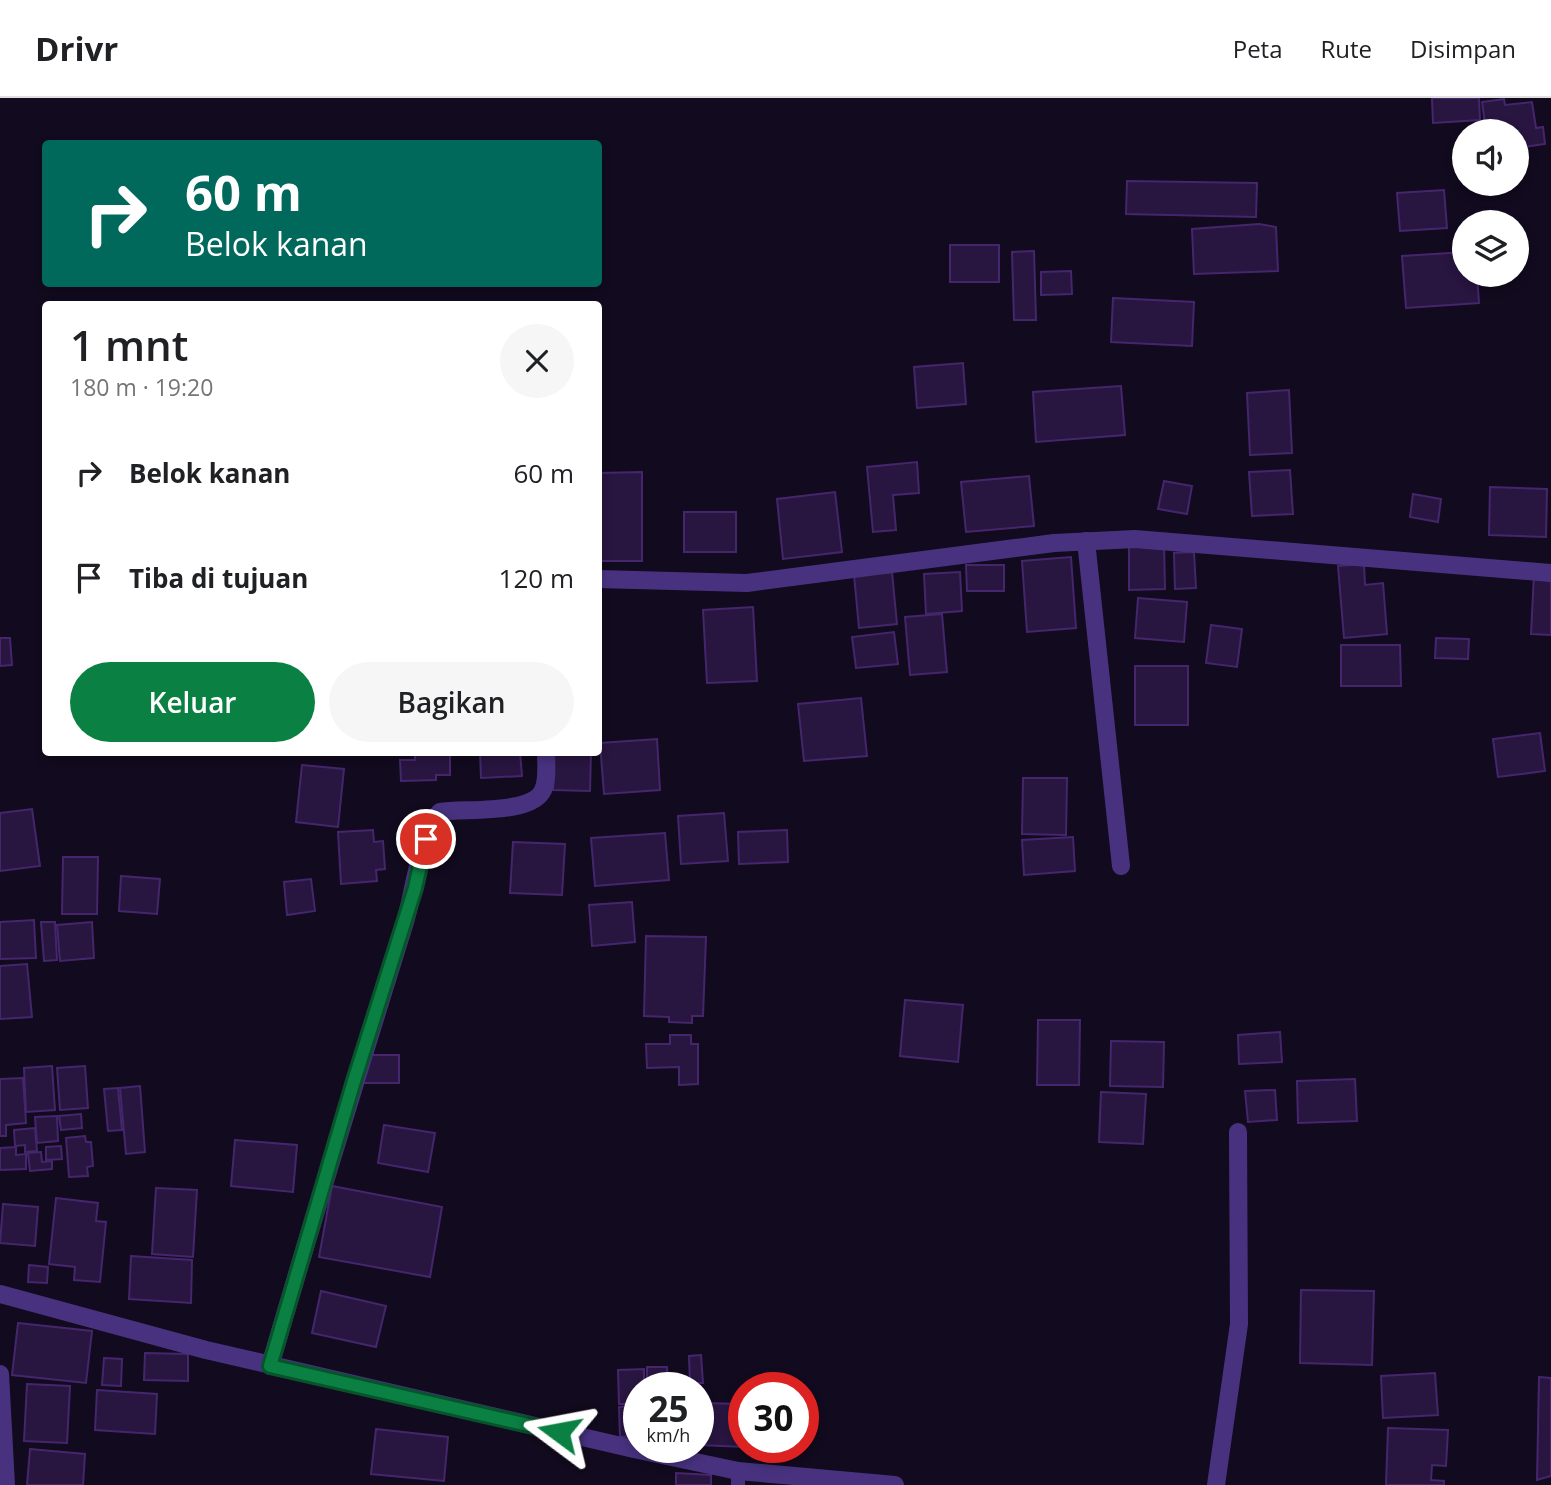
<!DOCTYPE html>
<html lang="id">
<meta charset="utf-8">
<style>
:root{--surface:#fff;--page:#f6f6f6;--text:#202124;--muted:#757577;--line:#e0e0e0;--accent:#0b8043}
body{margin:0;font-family:"Open Sans",sans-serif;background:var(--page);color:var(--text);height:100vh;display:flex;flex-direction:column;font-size:26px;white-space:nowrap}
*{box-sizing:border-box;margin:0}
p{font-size:23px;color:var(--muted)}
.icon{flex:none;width:38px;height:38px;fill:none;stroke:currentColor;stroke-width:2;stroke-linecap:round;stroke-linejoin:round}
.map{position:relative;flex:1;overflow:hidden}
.side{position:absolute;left:42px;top:203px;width:560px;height:455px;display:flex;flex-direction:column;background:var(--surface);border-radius:7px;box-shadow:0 4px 10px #0003}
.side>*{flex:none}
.guide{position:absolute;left:42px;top:42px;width:560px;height:147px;border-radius:7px;box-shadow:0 4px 10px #0003;background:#00695c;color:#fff;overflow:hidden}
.tools{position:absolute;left:1452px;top:21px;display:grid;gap:14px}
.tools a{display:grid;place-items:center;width:77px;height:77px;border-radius:50%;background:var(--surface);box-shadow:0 4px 10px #0003;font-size:35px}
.speed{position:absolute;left:623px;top:1274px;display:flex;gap:14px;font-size:35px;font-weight:700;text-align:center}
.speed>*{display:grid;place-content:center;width:91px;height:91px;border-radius:50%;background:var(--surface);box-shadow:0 4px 10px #0003;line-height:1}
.speed small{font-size:18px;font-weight:400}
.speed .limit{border:10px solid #d22;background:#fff;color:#111}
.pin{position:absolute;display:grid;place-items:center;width:60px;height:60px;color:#fff;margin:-30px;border:4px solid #fff;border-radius:50%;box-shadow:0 2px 7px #0007}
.me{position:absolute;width:77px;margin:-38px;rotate:283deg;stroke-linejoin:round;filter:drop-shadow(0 0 5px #0008)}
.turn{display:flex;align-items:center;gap:24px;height:147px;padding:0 28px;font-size:32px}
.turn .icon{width:91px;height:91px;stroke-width:2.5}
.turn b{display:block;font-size:49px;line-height:60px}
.round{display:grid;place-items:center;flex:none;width:74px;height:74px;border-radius:37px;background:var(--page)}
.headline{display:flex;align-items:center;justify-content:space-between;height:119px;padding:0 28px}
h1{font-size:42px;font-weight:600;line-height:52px}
.primary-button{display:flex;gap:14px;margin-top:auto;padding:14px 28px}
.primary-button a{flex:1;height:80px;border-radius:42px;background:var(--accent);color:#fff;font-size:28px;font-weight:600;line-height:80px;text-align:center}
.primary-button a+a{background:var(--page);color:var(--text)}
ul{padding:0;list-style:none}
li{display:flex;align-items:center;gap:21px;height:105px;padding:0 28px}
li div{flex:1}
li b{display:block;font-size:26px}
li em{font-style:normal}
header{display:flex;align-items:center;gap:42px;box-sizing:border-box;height:98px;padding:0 35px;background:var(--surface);border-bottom:2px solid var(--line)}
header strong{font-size:33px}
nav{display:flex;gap:38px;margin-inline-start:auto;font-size:24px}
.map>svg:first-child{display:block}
</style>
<header>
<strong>Drivr</strong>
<nav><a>Peta</a><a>Rute</a><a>Disimpan</a></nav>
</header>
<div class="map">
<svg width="1551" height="1387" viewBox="0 0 1551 1387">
<rect width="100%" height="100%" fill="#120a1e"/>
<g fill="#281540" stroke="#45266d" stroke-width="2">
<polygon points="1432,0 1479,0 1480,22 1433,25"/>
<polygon points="1504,1 1505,7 1532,4 1536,30 1543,29 1545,46 1517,50 1517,33 1486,33 1482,4"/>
<polygon points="1127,83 1257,85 1256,119 1126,116"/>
<polygon points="1444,92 1447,130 1400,133 1397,95"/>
<polygon points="1259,126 1276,129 1278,173 1194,176 1192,131"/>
<rect x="950" y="147" width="49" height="37"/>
<polygon points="1034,153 1036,222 1014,222 1012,154"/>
<polygon points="1465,154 1465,177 1477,177 1479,205 1406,210 1402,158"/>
<polygon points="1071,173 1072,196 1041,197 1041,174"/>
<polygon points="1113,200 1194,204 1192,248 1111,244"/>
<polygon points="963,265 966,306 917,310 914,269"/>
<polygon points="1121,288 1125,337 1036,344 1033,294"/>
<polygon points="1289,292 1292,355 1250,357 1247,295"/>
<polygon points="917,364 919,395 893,397 896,432 873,434 867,369"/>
<polygon points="1290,372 1293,416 1252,418 1249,374"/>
<polygon points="642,374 642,463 598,463 598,375"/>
<polygon points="1029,378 1034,428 966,434 961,384"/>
<polygon points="1164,383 1192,388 1187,416 1158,411"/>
<polygon points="1490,389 1547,391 1546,439 1489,437"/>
<polygon points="835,394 842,454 783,461 777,401"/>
<polygon points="1413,396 1441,401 1438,424 1410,419"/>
<rect x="684" y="414" width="52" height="40"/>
<polygon points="1129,445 1164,445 1165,491 1129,492"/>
<polygon points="1194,454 1196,490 1175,491 1174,455"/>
<polygon points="1071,459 1076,530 1027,534 1022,463"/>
<polygon points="1364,466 1365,487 1383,485 1387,536 1344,540 1338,468"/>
<polygon points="966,467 1004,467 1004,493 967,493"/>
<polygon points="892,474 897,526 859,530 854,477"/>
<polygon points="960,474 962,513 926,516 924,476"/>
<polygon points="1534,476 1551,477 1551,537 1531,536"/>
<polygon points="1138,500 1187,504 1184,544 1135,540"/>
<polygon points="753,509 757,583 707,585 703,512"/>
<polygon points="942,516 947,574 910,577 905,519"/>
<polygon points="1211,527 1242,531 1237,569 1206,565"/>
<polygon points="894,534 898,566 856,570 852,539"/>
<polygon points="0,540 10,540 12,567 0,568"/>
<polygon points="1436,540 1469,541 1468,561 1435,560"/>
<polygon points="1341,547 1400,547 1401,588 1341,588"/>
<rect x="1135" y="568" width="53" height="59"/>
<polygon points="861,600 867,658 804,663 798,606"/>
<polygon points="1540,635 1545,673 1498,679 1493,641"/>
<polygon points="657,641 660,692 604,696 600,645"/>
<polygon points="415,654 450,654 450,677 436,677 436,682 401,683 400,662 415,662"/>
<polygon points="480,654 520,654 522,678 481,680"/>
<polygon points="554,654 591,654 590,693 553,692"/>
<polygon points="302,667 344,671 338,729 296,724"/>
<polygon points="1023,680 1067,680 1066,737 1022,736"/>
<polygon points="32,711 40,768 0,773 0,715"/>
<polygon points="724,715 728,763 681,766 678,718"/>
<polygon points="373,732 374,744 383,743 385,771 376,772 377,783 341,786 338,734"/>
<polygon points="787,732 788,764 739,766 738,734"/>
<polygon points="665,735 669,782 595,788 591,740"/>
<polygon points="1073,739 1075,773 1024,777 1022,742"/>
<polygon points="513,744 565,746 562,797 510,795"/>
<polygon points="63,759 98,759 97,816 62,816"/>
<polygon points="121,778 160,781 157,816 119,813"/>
<polygon points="311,781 315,813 287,817 284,784"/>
<polygon points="632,804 635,844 592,848 589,807"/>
<polygon points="34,822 36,860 0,861 0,824"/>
<polygon points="41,824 55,824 57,862 44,863"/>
<polygon points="92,824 94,860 60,863 57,827"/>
<polygon points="646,838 706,839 703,918 692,918 692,925 669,924 669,919 644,918"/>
<polygon points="27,866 32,919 0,921 0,868"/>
<polygon points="905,902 963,907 958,964 900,958"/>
<polygon points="1038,922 1080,922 1079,987 1037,987"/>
<polygon points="1280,934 1282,964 1239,966 1238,937"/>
<polygon points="670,937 691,937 691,946 698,946 698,986 679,987 679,969 647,970 646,946 670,946"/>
<polygon points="1111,943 1164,944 1163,989 1110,988"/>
<rect x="364" y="957" width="35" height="28"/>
<polygon points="52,968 55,1012 26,1014 24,970"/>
<polygon points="85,968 88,1010 60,1012 57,970"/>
<polygon points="23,980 26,1025 6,1027 6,1038 0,1038 0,981"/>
<polygon points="1355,981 1357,1023 1298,1025 1297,983"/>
<polygon points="140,988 145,1054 126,1056 120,990"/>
<polygon points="118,990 122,1032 108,1033 104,991"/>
<polygon points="1275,992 1277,1022 1248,1024 1245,993"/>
<polygon points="1101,994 1146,996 1143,1046 1099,1044"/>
<polygon points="81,1016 82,1030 61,1032 59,1018"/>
<polygon points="57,1018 58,1043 37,1045 35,1019"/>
<polygon points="384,1027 435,1035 428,1074 378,1065"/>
<polygon points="35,1030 37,1053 25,1054 25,1047 15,1048 14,1032"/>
<polygon points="85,1038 86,1044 91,1044 93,1068 87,1069 88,1078 69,1079 66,1040"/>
<polygon points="235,1042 297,1047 293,1094 231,1088"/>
<polygon points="61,1048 62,1061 46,1062 46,1049"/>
<polygon points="16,1049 16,1057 26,1056 26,1071 0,1072 0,1050"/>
<polygon points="41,1054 42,1064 52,1063 52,1071 30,1073 28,1055"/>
<polygon points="332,1088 442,1109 430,1179 319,1159"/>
<polygon points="156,1090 197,1092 193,1159 152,1156"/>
<polygon points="56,1100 98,1105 96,1123 106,1124 100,1184 74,1182 75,1169 49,1166"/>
<polygon points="3,1106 38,1109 35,1148 0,1145"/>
<polygon points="131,1158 192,1162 191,1205 129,1201"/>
<polygon points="29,1167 48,1169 47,1185 28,1184"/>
<polygon points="1301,1192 1374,1193 1372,1267 1300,1265"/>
<polygon points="321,1193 386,1208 376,1249 312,1235"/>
<polygon points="18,1225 92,1233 86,1285 12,1277"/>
<polygon points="145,1255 188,1256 188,1283 144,1282"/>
<polygon points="701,1257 703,1285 690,1285 689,1258"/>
<polygon points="104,1260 122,1261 121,1288 102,1287"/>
<polygon points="647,1269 667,1269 668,1290 647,1290"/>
<polygon points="644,1271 644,1290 639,1290 639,1306 619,1306 618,1272"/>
<polygon points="1435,1275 1438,1317 1383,1320 1381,1278"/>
<polygon points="1539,1279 1551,1280 1551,1378 1537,1382"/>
<polygon points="27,1286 70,1288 67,1345 24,1343"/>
<polygon points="97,1292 157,1296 155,1336 95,1332"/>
<polygon points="701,1305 744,1306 744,1349 699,1347"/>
<polygon points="633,1308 634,1322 639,1322 639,1338 620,1339 619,1309"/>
<polygon points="1388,1330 1448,1332 1446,1368 1432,1367 1431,1382 1444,1383 1444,1387 1386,1387"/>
<polygon points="376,1331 448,1339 444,1383 371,1376"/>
<polygon points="30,1351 85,1356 83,1387 27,1387"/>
<polygon points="676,1375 711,1377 711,1387 676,1387"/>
</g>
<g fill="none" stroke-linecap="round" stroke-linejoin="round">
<polyline stroke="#483280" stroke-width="14" points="738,1373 738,1387"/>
<g stroke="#483280" stroke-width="18">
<polyline points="1086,443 1121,768"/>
<polyline points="598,481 747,485 1054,445 1135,441 1551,475"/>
<polyline points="0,1196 206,1252 634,1351 738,1373 895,1387"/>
<path d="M270,1268C313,1119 359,972 405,824C414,794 421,734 440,714C465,710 532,717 543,692C548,682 546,666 546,654"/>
<polyline points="0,1276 6,1387"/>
<polyline points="1216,1387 1239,1226 1238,1034"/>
</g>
</g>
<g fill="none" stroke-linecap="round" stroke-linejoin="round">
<defs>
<polyline id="route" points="426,741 415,790 354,983 270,1268 559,1334"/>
</defs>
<use href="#route" stroke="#07532c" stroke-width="18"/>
<use href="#route" stroke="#0b8043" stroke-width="12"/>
</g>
</svg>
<div class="tools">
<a><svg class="icon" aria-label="sound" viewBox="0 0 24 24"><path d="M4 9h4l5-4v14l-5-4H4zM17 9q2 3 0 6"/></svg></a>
<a><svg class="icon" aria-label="layers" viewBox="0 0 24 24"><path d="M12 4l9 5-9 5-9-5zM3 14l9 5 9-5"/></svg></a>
</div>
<div class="speed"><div>25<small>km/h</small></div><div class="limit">30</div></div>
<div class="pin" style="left:426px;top:741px;background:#d93025"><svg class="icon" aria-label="arrive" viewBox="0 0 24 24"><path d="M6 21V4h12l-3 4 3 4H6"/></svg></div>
<svg class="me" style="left:559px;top:1334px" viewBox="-20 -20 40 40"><path d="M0-17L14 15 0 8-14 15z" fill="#0b8043" stroke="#fff" stroke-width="4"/></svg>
<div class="guide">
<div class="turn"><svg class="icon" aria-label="right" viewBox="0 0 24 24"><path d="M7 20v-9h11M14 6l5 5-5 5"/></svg><div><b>60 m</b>Belok kanan</div></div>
</div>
<section class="side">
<div class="headline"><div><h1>1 mnt</h1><p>180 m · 19:20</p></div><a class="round"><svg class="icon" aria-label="close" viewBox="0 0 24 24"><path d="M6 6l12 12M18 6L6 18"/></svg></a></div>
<ul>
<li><svg class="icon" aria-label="right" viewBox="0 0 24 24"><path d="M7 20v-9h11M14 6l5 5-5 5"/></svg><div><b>Belok kanan</b></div><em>60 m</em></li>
<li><svg class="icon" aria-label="arrive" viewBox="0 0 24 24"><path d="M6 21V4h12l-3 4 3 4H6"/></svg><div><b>Tiba di tujuan</b></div><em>120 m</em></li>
</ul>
<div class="primary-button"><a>Keluar</a><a>Bagikan</a></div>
</section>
</div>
